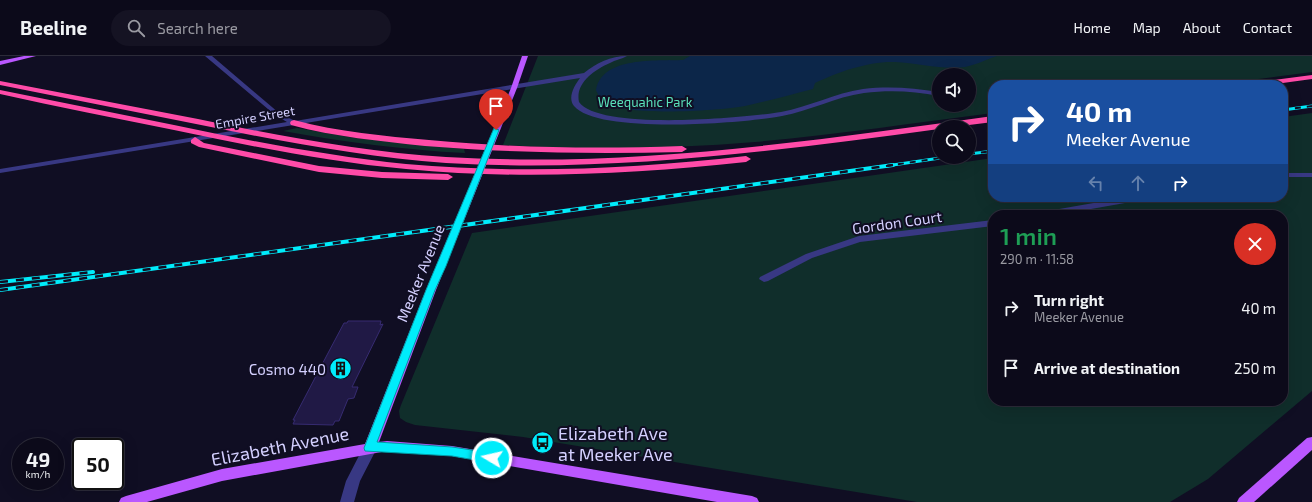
<!DOCTYPE html>
<meta charset="utf-8">
<style>
:root{--surface:#0c0a1a;--page:#151323;--text:#f1f3f6;--muted:#9a9aa2;--line:#2c2b39}
body{margin:0;font-family:"Exo 2",sans-serif;background:var(--page);color:var(--text);height:100vh;display:flex;flex-direction:column;font-size:15px;white-space:nowrap}
*{box-sizing:border-box;margin:0}
p{font-size:13px;color:var(--muted)}
.icon{flex:none;width:22px;height:22px;fill:none;stroke:currentColor;stroke-width:2;stroke-linecap:round;stroke-linejoin:round}
.map{position:relative;flex:1;overflow:hidden}
.panel{position:absolute;left:988px;top:154px;width:300px;height:196px;display:flex;flex-direction:column;background:var(--surface);border-radius:16px;box-shadow:0 4px 16px #0002,0 0 0 1px var(--line)}
.panel>*{flex:none}
.top-card{position:absolute;left:988px;top:24px;width:300px;height:122px;border-radius:16px;box-shadow:0 4px 16px #0002,0 0 0 1px var(--line);background:#1a4fa0;color:#fff;overflow:hidden}
.fabs{position:absolute;left:932px;top:12px;display:grid;gap:8px}
.fabs a{display:grid;place-items:center;width:44px;height:44px;border-radius:50%;background:var(--surface);box-shadow:0 4px 16px #0002,0 0 0 1px var(--line);font-size:20px}
.speed{position:absolute;left:12px;top:382px;display:flex;gap:8px;font-size:20px;font-weight:700;text-align:center}
.speed>*{display:grid;place-content:center;width:52px;height:52px;border-radius:50%;background:var(--surface);box-shadow:0 4px 16px #0002,0 0 0 1px var(--line);line-height:1}
.speed small{font-size:10px;font-weight:400}
.speed .limit{border:2px solid #111;border-radius:6px;background:#fff;color:#111}
.pin{position:absolute;display:grid;place-items:center;width:34px;height:34px;color:#fff;margin:-41px -17px;border-radius:50% 50% 50% 0;rotate:-45deg;box-shadow:0 0 4px #0007}
.pin .icon{rotate:45deg}
.me{position:absolute;width:44px;margin:-22px;rotate:279deg;stroke-linejoin:round;filter:drop-shadow(0 0 3px #0008)}
.turn{display:flex;align-items:center;gap:14px;height:84px;padding:0 12px;font-size:18px}
.turn .icon{width:52px;height:52px;stroke-width:2.5}
.turn b{display:block;font-size:28px;line-height:34px}
.lanes{display:flex;align-items:center;height:38px;padding:0 12px;background:#0003;justify-content:center;gap:20px;direction:ltr}
.lanes .off{opacity:.35}
.round{display:grid;place-items:center;flex:none;width:42px;height:42px;border-radius:21px;background:var(--page)}
.head{display:flex;align-items:center;justify-content:space-between;height:68px;padding:0 12px}
h1{font-size:24px;font-weight:600;line-height:30px;color:#1e9e55}
ul{padding:0;list-style:none}
li{display:flex;align-items:center;gap:12px;height:60px;padding:0 12px}
li div{flex:1}
li b{display:block;font-size:15px}
li em{font-style:normal}
header{display:flex;align-items:center;gap:24px;box-sizing:border-box;height:56px;padding:0 20px;background:var(--surface);border-bottom:1px solid var(--line)}
header strong{font-size:19px}
nav{display:flex;gap:22px;margin-inline-start:auto;font-size:14px}
.search{width:280px;height:36px;background:var(--page);display:flex;align-items:center;gap:10px;box-sizing:border-box;padding:0 14px;border-radius:22px;color:var(--muted);font-size:15px}
.map>svg:first-child{display:block}
</style>
<header>
<strong>Beeline</strong>
<div class="search"><svg class="icon" aria-label="search" viewBox="0 0 24 24"><circle cx="10" cy="10" r="6"/><path d="M15 15l6 6"/></svg>Search here</div>
<nav><a>Home</a><a>Map</a><a>About</a><a>Contact</a></nav>
</header>
<div class="map">
<svg width="1312" height="446" viewBox="0 0 1312 446">
<rect width="100%" height="100%" fill="#100e23"/>
<g fill="#102e2b" fill-rule="evenodd">
<path d="M538,0H1312V16L1213,29H993V57C914,67 834,79 755,86C671,93 587,94 503,89ZM939,19H969V49H939Z"/>
<path d="M1312,57V335L1208,423L1170,446H917L523,381L415,369L406,366L400,362L399,355L401,349L472,177L993,102V141H1283V61ZM993,159H1283V345H993Z"/>
<path d="M297,72L355,82L464,93L465,97C404,94 344,86 283,75Z"/>
</g>
<path fill="#0c2649" d="M690,0H997C987,3 976,9 965,11C943,14 918,7 895,6C869,5 838,16 815,27L813,33C790,39 768,45 745,50C718,55 630,60 608,48C602,45 598,39 596,34C602,0 657,5 683,4Z"/>
<polygon fill="#201945" stroke="#362b71" points="348,265 381,265 380,269 383,268 352,331 358,331 354,342 348,343 339,365 335,365 333,369 293,368 295,364 293,364 327,299 344,267 347,267"/>
<g fill="none" stroke-linecap="round" stroke-linejoin="round">
<g fill="#383883" fill-rule="evenodd">
<path d="M205,0H212L279,57L295,65L584,17C596,7 611,0 627,0C622,3 615,4 610,7C594,14 575,27 579,46C599,75 746,62 781,56C809,51 835,37 863,33C889,30 914,32 939,36V40C914,35 889,34 864,37C835,41 810,55 782,60C745,67 598,79 574,50C567,41 575,29 580,22L0,117V113L287,66L275,59Z"/>
<polygon points="969,43 972,44 972,46 969,47"/>
<rect x="1283" y="117" width="29" height="4"/>
<polygon points="1128,141 1146,141 1142,144 1057,159 1038,159 1042,156"/>
<polygon points="993,164 993,170 860,186 812,202 768,225 764,226 759,223 760,221 806,198 859,180"/>
<polygon points="370,387 375,388 377,392 360,425 354,446 340,446 346,425 365,388"/>
</g>
<g fill="#ba57ff" fill-rule="evenodd">
<polygon points="24,0 36,0 0,9 0,5"/>
<polygon points="522,0 528,0 517,32 436,234 379,386 387,385 452,390 752,440 757,442 759,446 717,446 452,400 387,395 222,425 147,446 119,446 121,442 126,440 222,413 365,388 426,234 511,32"/>
<polygon points="1312,381 1312,394 1254,446 1237,446 1239,442 1307,382"/>
</g>
<g fill="#ff4ba8" fill-rule="evenodd">
<polygon points="1312,19 1312,23 1269,29 1248,29 1252,27"/>
<path d="M0,25C66,38 132,50 198,63C280,80 363,96 446,101C630,112 812,85 993,60V66L953,71H939V73C776,95 611,117 446,107C362,101 279,85 196,68C131,55 65,42 0,29Z"/>
<path d="M0,34C58,46 116,57 174,69C251,85 328,100 406,108C519,118 633,113 746,100L751,103L746,106C633,118 519,124 406,113C328,106 251,90 174,74C116,62 58,51 0,38Z"/>
<path d="M294,64C339,76 384,80 429,84C513,92 598,93 682,90L687,93L682,96C596,98 511,97 425,90C380,85 335,81 291,69L290,67L291,65Z"/>
<polygon points="195,81 204,87 319,110 382,116 448,118 453,121 448,124 382,122 319,116 199,91 191,87 191,84"/>
</g>
<defs>
<g id="rail-far1">
<polyline points="1283,54 1312,50"/>
<polyline points="969,98 993,95"/>
<polyline points="886,110 947,101"/>
</g>
<g id="rail">
<polyline points="0,226 93,216"/>
<polyline points="0,234 893,109"/>
</g>
</defs>
<use href="#rail-far1" stroke="#00ecfb" stroke-width="3"/>
<use href="#rail" stroke="#00ecfb" stroke-width="4"/>
<use href="#rail-far1" stroke="#100e23" stroke-width="2" stroke-dasharray="6" stroke-linecap="butt"/>
<use href="#rail" stroke="#100e23" stroke-width="2.5" stroke-dasharray="8" stroke-linecap="butt"/>
</g>
<polygon fill="#00ecfb" stroke="#0099a3" points="494,72 499,74 446,210 435,234 377,386 452,391 492,397 497,399 498,402 497,405 492,407 452,400 365,395 364,392 426,234"/>
<defs>
<symbol id="building-disc" viewBox="-11 -11 22 22"><circle r="9.5" fill="#00ecfb" stroke="#100e23"/><path d="M-4-6H4V6H1V3H-1V6H-4ZM-2.5-4.3h1.7v1.8h-1.7ZM.8-4.3h1.7v1.8H.8ZM-2.5-1h1.7V.8h-1.7ZM.8-1h1.7V.8H.8Z" fill="#111"/></symbol>
<symbol id="bus-disc" viewBox="-11 -11 22 22"><circle r="9.5" fill="#00ecfb" stroke="#100e23"/><path d="M-5-6H5V4H4V6H2V4H-2V6H-4V4H-5ZM-3.5-4V0h7V-4ZM-3.5 1.2v1.5H-2V1.2ZM2 1.2v1.5H3.5V1.2Z" fill="#111"/></symbol>
</defs>
<g fill-rule="evenodd">
<use href="#building-disc" x="328" y="300" width="25" height="25"/>
<use href="#bus-disc" x="530" y="374" width="25" height="25"/>
</g>
<g text-anchor="middle" dominant-baseline="central" stroke-width="4" stroke-linejoin="round" paint-order="stroke">
<g font-size="13" fill="#5ae1ba" stroke="#100e23">
<text x="645" y="46">Weequahic Park</text>
</g>
<g font-size="13" fill="#d4d0ff" stroke="#100e23">
<text transform="translate(255 61) rotate(-10)">Empire Street</text>
</g>
<g font-size="15" fill="#d4d0ff" stroke="#100e23">
<text transform="translate(897 166) rotate(-8)">Gordon Court</text>
<text transform="translate(420 217) rotate(-68)">Meeker Avenue</text>
</g>
<g font-size="15" fill="#d4d0ff" stroke="#100e23" text-anchor="end">
<text x="326" y="313">Cosmo 440</text>
</g>
<g font-size="18" fill="#d4d0ff" stroke="#100e23" text-anchor="start">
<text x="558" y="377">Elizabeth Ave<tspan x="558" dy="21">at Meeker Ave</tspan></text>
</g>
<g font-size="18" fill="#d4d0ff" stroke="#100e23">
<text transform="translate(280 390) rotate(-11)">Elizabeth Avenue</text>
</g>
</g>
</svg>
<div class="fabs">
<a><svg class="icon" aria-label="sound" viewBox="0 0 24 24"><path d="M4 9h4l5-4v14l-5-4H4zM17 9q2 3 0 6"/></svg></a>
<a><svg class="icon" aria-label="search" viewBox="0 0 24 24"><circle cx="10" cy="10" r="6"/><path d="M15 15l6 6"/></svg></a>
</div>
<div class="speed"><div>49<small>km/h</small></div><div class="limit">50</div></div>
<div class="pin" style="left:496px;top:74px;background:#d93025"><svg class="icon" aria-label="arrive" viewBox="0 0 24 24"><path d="M6 21V4h12l-3 4 3 4H6"/></svg></div>
<svg class="me" style="left:492px;top:402px" viewBox="-20 -20 40 40"><circle r="17" fill="#00ecfb" stroke="#fff" stroke-width="3"/><path d="M0-11L8 9 0 5-8 9z" fill="#fff"/></svg>
<div class="top-card">
<div class="turn"><svg class="icon" aria-label="right" viewBox="0 0 24 24"><path d="M7 20v-9h11M14 6l5 5-5 5"/></svg><div><b>40 m</b>Meeker Avenue</div></div>
<div class="lanes"><svg class="icon off" aria-label="left" viewBox="0 0 24 24"><path d="M17 20v-9H6M10 6l-5 5 5 5"/></svg><svg class="icon off" aria-label="ahead" viewBox="0 0 24 24"><path d="M12 20V5M6 11l6-6 6 6"/></svg><svg class="icon" aria-label="right" viewBox="0 0 24 24"><path d="M7 20v-9h11M14 6l5 5-5 5"/></svg></div>
</div>
<section class="panel">
<div class="head"><div><h1>1 min</h1><p>290 m · 11:58</p></div><a class="round" style="background:#d93025;color:#fff"><svg class="icon" aria-label="close" viewBox="0 0 24 24"><path d="M6 6l12 12M18 6L6 18"/></svg></a></div>
<ul>
<li><svg class="icon" aria-label="right" viewBox="0 0 24 24"><path d="M7 20v-9h11M14 6l5 5-5 5"/></svg><div><b>Turn right</b><p>Meeker Avenue</p></div><em>40 m</em></li>
<li><svg class="icon" aria-label="arrive" viewBox="0 0 24 24"><path d="M6 21V4h12l-3 4 3 4H6"/></svg><div><b>Arrive at destination</b></div><em>250 m</em></li>
</ul>
</section>
</div>
